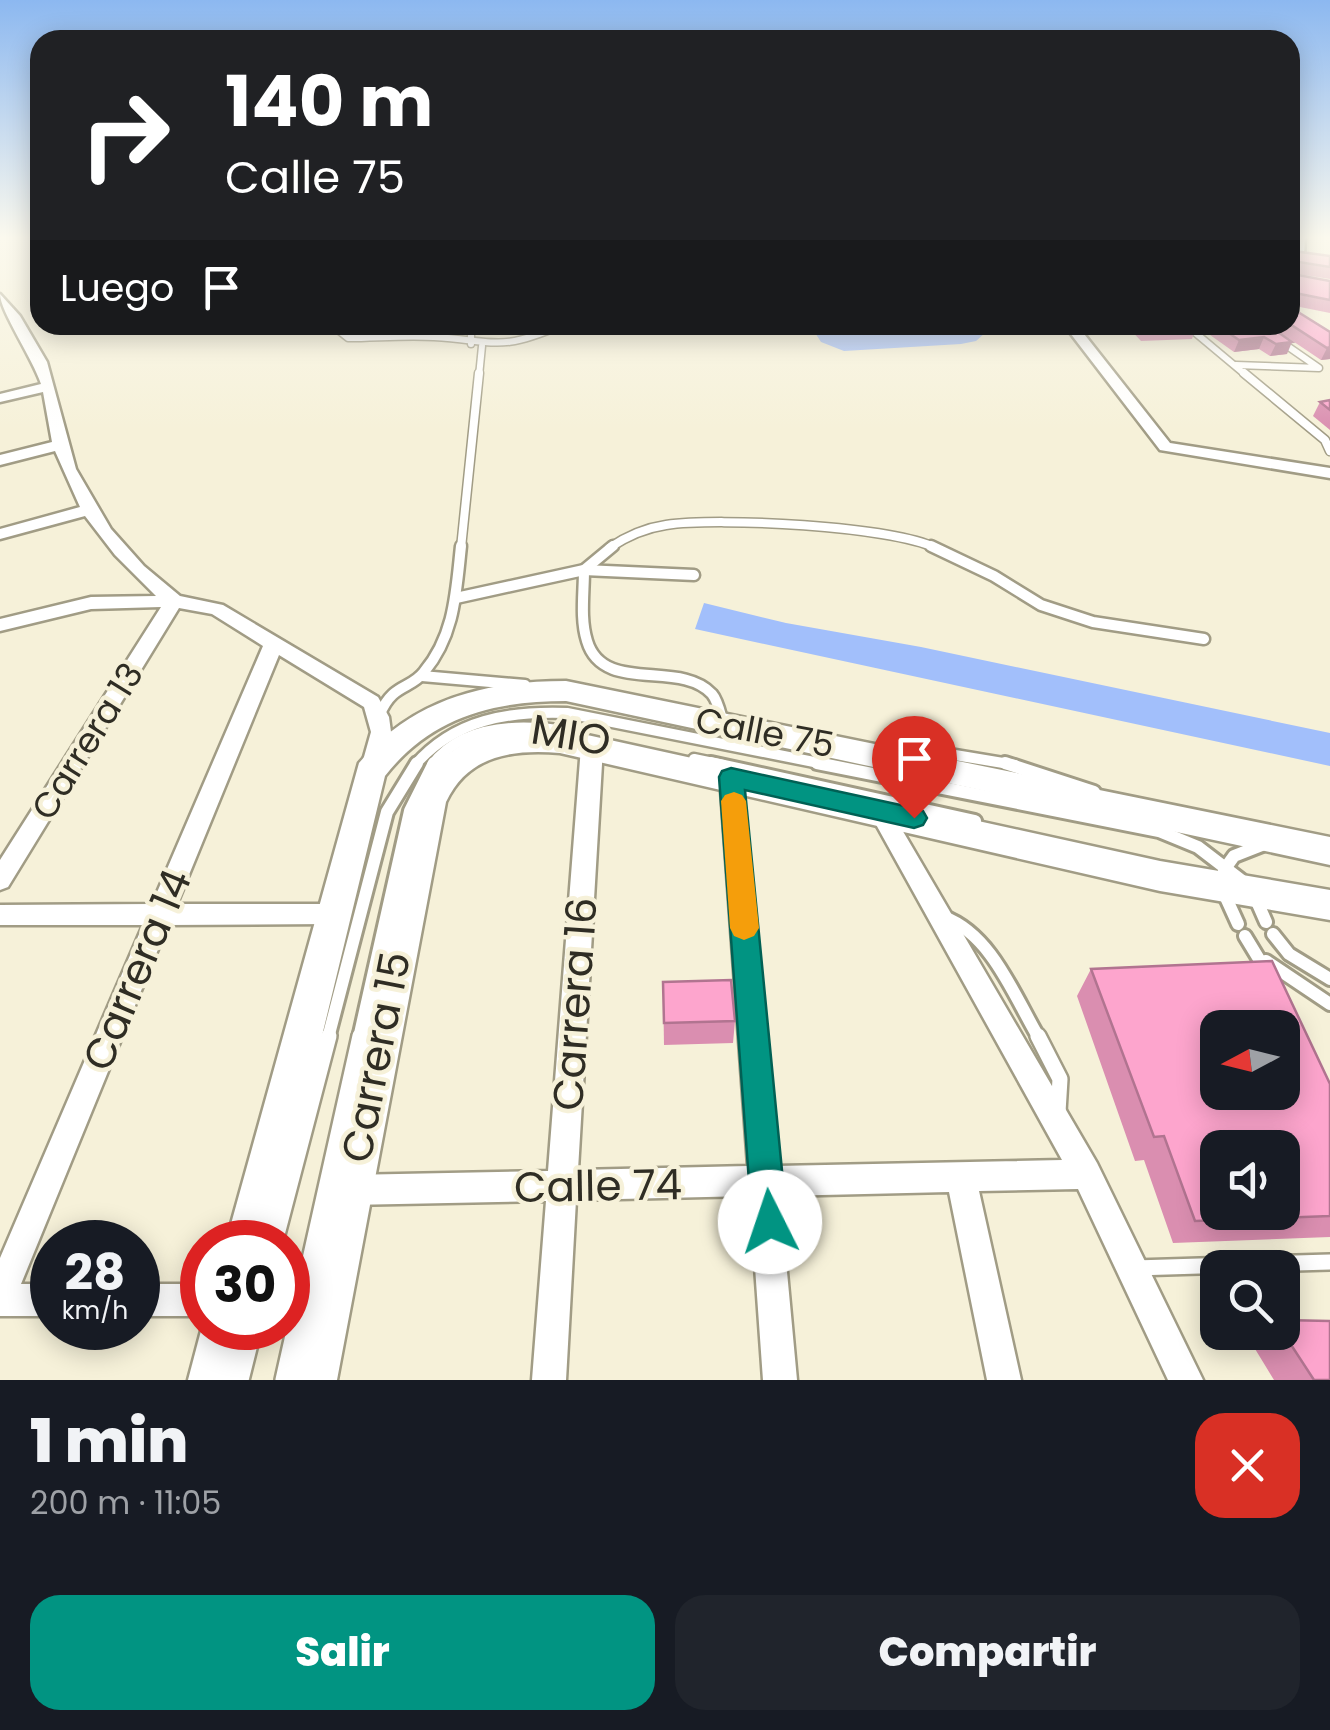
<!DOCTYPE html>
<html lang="es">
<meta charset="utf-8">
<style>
:root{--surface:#171b24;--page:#20242c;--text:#f1f3f6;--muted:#9ea1a6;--accent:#019482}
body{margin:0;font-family:Poppins,sans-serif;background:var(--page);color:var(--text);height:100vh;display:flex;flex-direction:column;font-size:38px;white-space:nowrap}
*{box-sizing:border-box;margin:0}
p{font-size:32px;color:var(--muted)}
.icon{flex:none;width:55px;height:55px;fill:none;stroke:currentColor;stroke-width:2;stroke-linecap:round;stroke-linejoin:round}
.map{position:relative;height:1380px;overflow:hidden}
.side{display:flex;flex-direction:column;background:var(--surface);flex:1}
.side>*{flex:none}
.top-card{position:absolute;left:30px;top:30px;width:1270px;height:305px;border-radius:30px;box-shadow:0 5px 25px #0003;background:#202124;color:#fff;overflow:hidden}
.needle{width:65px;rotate:263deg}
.tools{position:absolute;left:1200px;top:1010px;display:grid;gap:20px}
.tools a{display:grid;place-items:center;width:100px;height:100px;border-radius:20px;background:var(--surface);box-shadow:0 5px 25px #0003;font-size:50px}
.speed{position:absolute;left:30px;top:1220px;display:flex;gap:20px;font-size:50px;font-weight:700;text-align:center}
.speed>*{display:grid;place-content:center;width:130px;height:130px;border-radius:50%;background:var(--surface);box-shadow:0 5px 25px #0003;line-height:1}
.speed small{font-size:25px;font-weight:400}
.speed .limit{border:15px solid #d22;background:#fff;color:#111}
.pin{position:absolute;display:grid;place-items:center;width:85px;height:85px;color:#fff;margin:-102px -42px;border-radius:50% 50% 50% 0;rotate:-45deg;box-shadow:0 0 10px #0007}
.pin .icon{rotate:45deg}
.me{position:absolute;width:110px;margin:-55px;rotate:356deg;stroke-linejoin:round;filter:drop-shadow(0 0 8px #0008)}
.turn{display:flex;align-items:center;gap:35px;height:210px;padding:0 30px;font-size:45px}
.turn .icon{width:130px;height:130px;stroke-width:2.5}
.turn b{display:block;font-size:70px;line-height:85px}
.then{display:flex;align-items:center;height:95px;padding:0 30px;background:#0003;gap:20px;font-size:38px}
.round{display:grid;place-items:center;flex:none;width:105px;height:105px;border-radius:30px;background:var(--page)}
.overview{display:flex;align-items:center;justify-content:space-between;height:170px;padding:0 30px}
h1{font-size:60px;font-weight:800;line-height:75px}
.action{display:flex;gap:20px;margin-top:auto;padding:20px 30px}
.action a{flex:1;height:115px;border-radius:30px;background:var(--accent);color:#fff;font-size:40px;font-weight:800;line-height:115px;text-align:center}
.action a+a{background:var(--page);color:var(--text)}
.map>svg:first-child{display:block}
</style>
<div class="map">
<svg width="1330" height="1380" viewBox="0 0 1330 1380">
<rect width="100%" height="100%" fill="#f6f1d9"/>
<g fill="#a2bffb">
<polygon points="810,325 983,325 986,332 976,341 961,344 844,351 821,342"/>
<polygon points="704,603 786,623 921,647 1330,733 1330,766 695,629"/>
</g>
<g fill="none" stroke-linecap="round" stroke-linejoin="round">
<defs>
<g id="service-far4">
<path d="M339,325L338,330L348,338C376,338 406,335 434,337C497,341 499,352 562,325"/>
<polyline points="471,325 471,344"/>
<polyline points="1186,325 1247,376"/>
<polyline points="1236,365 1319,368 1257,325"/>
<polyline points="479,376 482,346"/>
</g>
<g id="service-far3">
<polyline points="1244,373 1325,440 1330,451"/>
<polyline points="461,548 479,373"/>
<path d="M609,548C627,536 645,528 666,525C719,517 890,526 936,548"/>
</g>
<g id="service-far2">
<path d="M613,546L584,570C584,593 580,619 587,641C603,695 680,659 712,694C718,701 720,713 723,723"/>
<polyline points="931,546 994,576 1041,605 1093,622 1204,639"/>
<polyline points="456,598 584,570 694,575"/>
<polyline points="422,676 525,685"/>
<path d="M380,714C393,683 410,690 424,672C455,635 456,592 461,546"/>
<polyline points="912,756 955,755 1015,765"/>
<polyline points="694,759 723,765"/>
<path d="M415,765C455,719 509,711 567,713L829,765"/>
<path d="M432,765C463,724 519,724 565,731"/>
</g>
<g id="service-far1">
<polyline points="711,763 975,821"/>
<polyline points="817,763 1159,831 1198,847 1241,880"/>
<polyline points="1005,763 1094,792"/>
<polyline points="1224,870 1234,856 1262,845"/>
<polyline points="1223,891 1238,924"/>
<polyline points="1255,897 1266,922"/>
<path d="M944,917C992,935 1014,996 1039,1038"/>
<polyline points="1273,934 1289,954 1330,979"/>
<polyline points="1245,936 1265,969"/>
<polyline points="1266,961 1330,1004"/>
<polyline points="328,1038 387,812 417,763"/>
<polyline points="359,1038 410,811 434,763"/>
</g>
<g id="service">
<polyline points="1038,1036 1060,1079 1058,1112"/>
<polyline points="275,1242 329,1036"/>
<polyline points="1135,1268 1330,1262"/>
<polyline points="241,1380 254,1328"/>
<polyline points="283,1380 360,1036"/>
</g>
<g id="minor">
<polygon points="1295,237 1305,237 1304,258 1294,256"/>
<path d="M0,294L20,316L47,362L76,469L111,529L144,566L180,596L223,605L378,697L389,717L391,732L381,770H365L362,764L371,732L364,707L279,655L177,904H331L340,907L343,914L340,921L331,924L168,925L21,1284H52V1316H0V1258L143,925H0V905L152,904L263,646L212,614L179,608L8,887L0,890V860L161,607L91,609L0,631V619L91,597L156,596L115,555L85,516L0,539V529L80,507L55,451L0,465V455L52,442L43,392L0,402V394L41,384C33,359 0,311 0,294Z"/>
<polygon points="1064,325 1077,325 1170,443 1330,468 1330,478 1160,450"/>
<polygon points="592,739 599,742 603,747 578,1170 748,1166 720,777 723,771 739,771 742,777 777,1166 1062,1160 868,810 871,804 879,801 887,804 1097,1163 1203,1380 1168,1380 1078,1189 979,1191 1021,1380 987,1380 949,1192 780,1196 797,1380 763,1380 750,1196 576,1200 566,1380 532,1380 546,1201 349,1205 338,1201 334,1190 338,1179 349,1175 548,1171 581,747 585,742"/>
<rect x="138" y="1284" width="64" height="32"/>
</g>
<g id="secondary">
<path d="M566,681L1330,837V865L566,701C494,701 431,717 385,776L272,1242H226L359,763C412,699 485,681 566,681Z"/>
<path d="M520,728L560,729L1160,861L1330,890V920L1160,891L560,753C513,749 468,755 446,802L337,1380H285L412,802C438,752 465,736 520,728Z"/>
<polygon points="202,1327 252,1328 240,1380 188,1380"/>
</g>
</defs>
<use href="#service-far4" stroke="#a19c85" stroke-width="9"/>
<use href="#service-far3" stroke="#a19c85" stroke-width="11"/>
<use href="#service-far2" stroke="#a19c85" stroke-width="15"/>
<use href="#service-far1" stroke="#a19c85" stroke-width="18"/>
<use href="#service" stroke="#a19c85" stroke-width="20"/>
<use href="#minor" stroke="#a19c85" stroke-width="5"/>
<use href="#secondary" stroke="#a19c85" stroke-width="5"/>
<use href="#service-far4" stroke="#fff" stroke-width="6"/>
<use href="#service-far3" stroke="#fff" stroke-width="8"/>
<use href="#service-far2" stroke="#fff" stroke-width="10"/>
<use href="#service-far1" stroke="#fff" stroke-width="12"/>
<use href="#service" stroke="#fff" stroke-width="15"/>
<use href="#minor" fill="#fff" fill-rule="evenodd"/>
<use href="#secondary" fill="#fff" fill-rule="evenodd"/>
</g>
<g fill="#da8eb0">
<polygon points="1290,246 1294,251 1330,256 1330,279 1292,273 1330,281 1330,313 1290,305"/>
<polygon points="1290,307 1330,332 1330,359 1321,360 1269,325 1290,325"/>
<polygon points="1126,325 1194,325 1196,327 1192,339 1141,341"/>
<polygon points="1196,325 1268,325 1287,354 1270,356 1259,349 1234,352"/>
<polygon points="1330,400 1330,430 1313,416 1320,402"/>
<polygon points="1091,969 1330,1084 1330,1237 1173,1243 1144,1160 1135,1161 1077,996"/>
<polygon points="663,982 735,1021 733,1043 664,1045"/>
<polygon points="1282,1320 1330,1380 1274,1380 1249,1339 1259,1332 1282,1332"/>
</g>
<g fill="#b17490">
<polygon points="1264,337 1259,349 1234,352 1239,340"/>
<polygon points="1292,342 1287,354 1270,356 1276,344"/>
<polygon points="1330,347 1330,359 1321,360 1327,348"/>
</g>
<g fill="#fda5cd" stroke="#b17490" stroke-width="2.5" fill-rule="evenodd">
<polygon points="1290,246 1294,251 1330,256 1330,267 1293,261 1290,265"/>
<polygon points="1290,270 1293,274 1330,281 1330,300 1290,292"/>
<polygon points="1290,307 1330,332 1330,347 1327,348 1290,324"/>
<polygon points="1141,325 1194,325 1196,327 1145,329"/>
<polygon points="1217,325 1268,325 1292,342 1276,344 1264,337 1239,340"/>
<polygon points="1330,400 1330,410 1320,402"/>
<path d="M1272,961L1330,1084V1216L1195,1221L1164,1136L1154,1137L1091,969ZM1218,1028H1282V1092H1218ZM1218,1148H1282V1212H1218Z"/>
<polygon points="731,980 735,1021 664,1023 663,982"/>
<polygon points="1282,1320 1330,1321 1330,1380 1314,1380 1282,1331"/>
</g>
<linearGradient id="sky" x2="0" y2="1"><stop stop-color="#8cb8f0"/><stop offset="0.55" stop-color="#fbf9ee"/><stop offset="1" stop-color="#fbf9ee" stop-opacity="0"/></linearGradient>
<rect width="1330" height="431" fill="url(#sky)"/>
<polygon fill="#019482" stroke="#016054" stroke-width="2.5" points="731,768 914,808 923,811 927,818 923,825 914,828 745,790 787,1222 782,1234 770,1239 757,1234 752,1222 719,777 722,771"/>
<polygon fill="#f59e0b" points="734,792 742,795 746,801 759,928 754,936 744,940 734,936 730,928 721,801 725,795"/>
<g text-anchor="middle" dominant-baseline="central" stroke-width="9" stroke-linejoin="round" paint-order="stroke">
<g font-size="35" fill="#2f2d24" stroke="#f6f1d9">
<text transform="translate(765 732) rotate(11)">Calle 75</text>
<text transform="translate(87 741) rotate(-58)">Carrera 13</text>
</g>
<g font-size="42" fill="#2f2d24" stroke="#f6f1d9">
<text transform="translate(571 735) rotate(9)">MIO</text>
<text transform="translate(137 970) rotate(-67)">Carrera 14</text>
<text transform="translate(575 1004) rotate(-86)">Carrera 16</text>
<text transform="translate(376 1057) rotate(-79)">Carrera 15</text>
<text transform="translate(598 1186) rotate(-1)">Calle 74</text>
</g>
</g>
</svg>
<div class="tools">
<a><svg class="needle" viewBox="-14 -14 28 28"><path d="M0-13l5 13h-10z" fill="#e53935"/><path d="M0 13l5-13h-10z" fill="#9ea1a6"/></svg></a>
<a><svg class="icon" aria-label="sound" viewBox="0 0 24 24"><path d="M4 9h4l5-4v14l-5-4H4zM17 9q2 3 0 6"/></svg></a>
<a><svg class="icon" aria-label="search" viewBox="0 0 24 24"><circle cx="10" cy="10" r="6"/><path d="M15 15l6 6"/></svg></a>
</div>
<div class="speed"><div>28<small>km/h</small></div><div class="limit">30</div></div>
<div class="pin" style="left:914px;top:818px;background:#d93025"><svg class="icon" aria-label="arrive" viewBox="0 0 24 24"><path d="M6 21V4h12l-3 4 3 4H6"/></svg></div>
<svg class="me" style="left:770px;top:1222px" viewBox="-20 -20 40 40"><circle r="19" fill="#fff"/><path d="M0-13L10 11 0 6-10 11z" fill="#019482"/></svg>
<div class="top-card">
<div class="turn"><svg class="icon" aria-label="right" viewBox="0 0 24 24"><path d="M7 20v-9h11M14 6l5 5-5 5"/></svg><div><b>140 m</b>Calle 75</div></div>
<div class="then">Luego<svg class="icon" aria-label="arrive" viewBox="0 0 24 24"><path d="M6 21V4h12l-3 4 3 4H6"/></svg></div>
</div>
</div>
<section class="side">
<div class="overview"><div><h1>1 min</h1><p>200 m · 11:05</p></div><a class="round" style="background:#d93025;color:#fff"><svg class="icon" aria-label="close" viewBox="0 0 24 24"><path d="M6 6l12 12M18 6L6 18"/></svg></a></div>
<div class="action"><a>Salir</a><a>Compartir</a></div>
</section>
